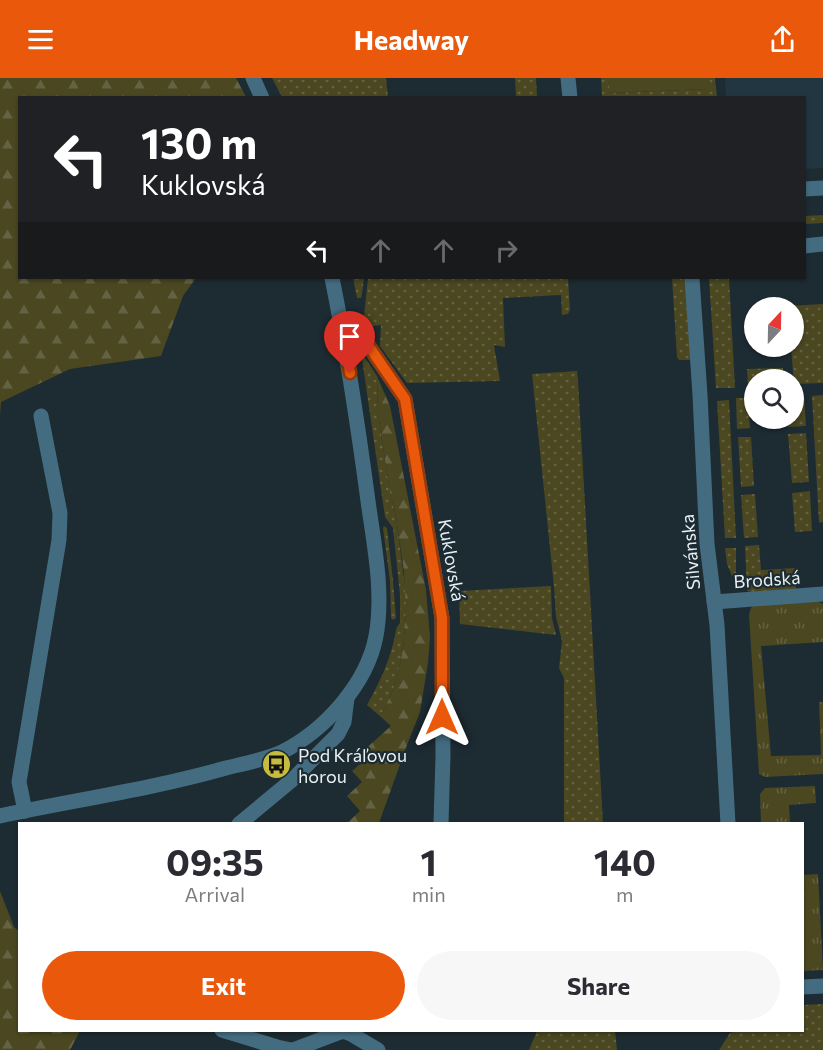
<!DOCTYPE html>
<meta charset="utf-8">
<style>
:root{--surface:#fff;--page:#f7f7f7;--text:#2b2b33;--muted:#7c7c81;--accent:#ea580c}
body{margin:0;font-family:Commissioner,sans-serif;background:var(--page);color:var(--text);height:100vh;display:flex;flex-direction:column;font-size:22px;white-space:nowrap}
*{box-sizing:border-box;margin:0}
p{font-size:20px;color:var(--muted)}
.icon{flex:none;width:33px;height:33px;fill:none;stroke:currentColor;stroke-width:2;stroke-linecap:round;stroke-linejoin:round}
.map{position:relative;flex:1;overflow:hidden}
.side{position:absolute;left:18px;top:744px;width:786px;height:210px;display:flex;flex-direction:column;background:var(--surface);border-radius:0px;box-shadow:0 2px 4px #0004}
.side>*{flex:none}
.top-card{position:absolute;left:18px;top:18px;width:788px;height:183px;border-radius:0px;box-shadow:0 2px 4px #0004;background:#202124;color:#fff;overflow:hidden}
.needle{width:39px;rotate:22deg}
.fabs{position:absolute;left:744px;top:219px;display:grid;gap:12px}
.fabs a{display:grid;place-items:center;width:60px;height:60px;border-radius:50%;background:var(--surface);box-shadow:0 2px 4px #0004;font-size:30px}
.pin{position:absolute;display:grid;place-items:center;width:51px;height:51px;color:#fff;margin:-62px -26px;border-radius:50% 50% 50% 0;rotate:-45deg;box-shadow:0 0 6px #0007}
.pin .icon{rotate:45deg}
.me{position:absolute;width:66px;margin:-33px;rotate:0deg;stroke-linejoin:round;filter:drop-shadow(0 0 4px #0008)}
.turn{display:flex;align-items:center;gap:21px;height:126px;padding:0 24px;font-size:27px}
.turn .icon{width:78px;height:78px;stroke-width:2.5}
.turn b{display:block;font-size:42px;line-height:51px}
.lanes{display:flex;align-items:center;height:57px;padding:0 24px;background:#0003;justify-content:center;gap:30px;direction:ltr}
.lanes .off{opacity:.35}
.eta{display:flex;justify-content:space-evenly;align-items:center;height:102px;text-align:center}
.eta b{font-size:36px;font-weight:700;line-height:42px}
.primary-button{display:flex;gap:12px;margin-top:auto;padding:12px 24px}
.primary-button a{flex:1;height:69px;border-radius:36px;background:var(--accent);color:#fff;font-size:24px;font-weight:700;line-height:69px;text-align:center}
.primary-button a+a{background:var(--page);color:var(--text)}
header{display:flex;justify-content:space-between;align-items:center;height:78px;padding:0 24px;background:var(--accent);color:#fff;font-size:27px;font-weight:700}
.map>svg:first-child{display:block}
</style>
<header><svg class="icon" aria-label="menu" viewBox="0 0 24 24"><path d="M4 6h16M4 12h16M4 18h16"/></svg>Headway<svg class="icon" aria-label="share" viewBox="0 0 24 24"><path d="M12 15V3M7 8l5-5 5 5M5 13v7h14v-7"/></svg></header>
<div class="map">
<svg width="823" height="972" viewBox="0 0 823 972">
<defs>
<pattern id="grass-dots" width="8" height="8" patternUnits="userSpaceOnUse" patternTransform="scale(1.5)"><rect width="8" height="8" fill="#4a4721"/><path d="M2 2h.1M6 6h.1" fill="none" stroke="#646242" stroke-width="1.8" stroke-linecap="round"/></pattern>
<pattern id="forest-firs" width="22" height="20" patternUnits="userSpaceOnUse" patternTransform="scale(1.5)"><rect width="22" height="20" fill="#4a4721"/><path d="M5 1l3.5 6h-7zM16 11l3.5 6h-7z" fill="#646242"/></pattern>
<pattern id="park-tufts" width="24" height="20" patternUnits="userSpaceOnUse" patternTransform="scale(1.5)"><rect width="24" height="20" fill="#4a4721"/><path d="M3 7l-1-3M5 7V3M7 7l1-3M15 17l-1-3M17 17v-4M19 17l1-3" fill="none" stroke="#646242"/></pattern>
</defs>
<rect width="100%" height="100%" fill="#1d2b32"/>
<polygon fill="#223641" points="725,0 823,0 823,90 804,91 804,20 726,19"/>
<g fill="url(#grass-dots)">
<polygon points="272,0 386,0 388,19 282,19"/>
<polygon points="515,0 536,0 537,19 516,19"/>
<polygon points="601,0 609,0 610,15 707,11 707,0 715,0 717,19 602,19"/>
<polygon points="823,137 823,145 804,146 804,138"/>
<polygon points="353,200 364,200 362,216 361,220 357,220"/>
<polygon points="368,200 568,200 570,232 568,236 562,237 561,217 503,220 505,269 494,267 500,303 407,305 380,268 381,247 365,249 364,238"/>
<polygon points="672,200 686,200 693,282 679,282 677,279"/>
<polygon points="709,200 729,200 735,310 716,310"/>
<polygon points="823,226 823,305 794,306 791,269 794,268 794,230 788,229 788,228"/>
<path d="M361,274L377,298L378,335L390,415L396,439L406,515V533L403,571L396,604L381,639L367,627C378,607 389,585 394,562C396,555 395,550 400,545V517L393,450L385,439Z"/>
<polygon points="783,290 783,301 754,302 754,308 748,308 747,291"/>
<polygon points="577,293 578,302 603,745 564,745 564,600 559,590 562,563 556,539 554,509 532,296"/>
<polygon points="804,316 806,348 788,349 787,341 794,340 794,317"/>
<polygon points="823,317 823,444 819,445 812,318"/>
<polygon points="736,320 748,320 750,350 737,351"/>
<polygon points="729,322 736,460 725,460 717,323"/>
<polygon points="806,355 809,404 792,405 788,356"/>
<polygon points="738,359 751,359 754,408 741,409"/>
<polygon points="810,413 812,453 795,454 792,415"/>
<polygon points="755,416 758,459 744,460 741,417"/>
<polygon points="384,448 387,450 393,503 396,540 393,542 391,540 390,503 383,450"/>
<polygon points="759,467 761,492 795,490 796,512 751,514 747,513 745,468"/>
<polygon points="725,470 736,470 736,498 732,498 727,486"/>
<polygon points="551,508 552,540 556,557 460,546 459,513"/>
<polygon points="823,926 823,972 719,972 730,955 736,953 802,952 803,927"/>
<polygon points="537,953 615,953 617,972 529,972"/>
</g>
<g fill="url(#forest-firs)">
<polygon points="0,0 236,0 246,19 20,20 20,200 196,200 183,218 161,278 70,291 1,324 0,338"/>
<polygon points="377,298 390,328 426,512 430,559 428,585 420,634 407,667 379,745 347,745 360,733 347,718 362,704 352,693 367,680 362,674 391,648 381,639 396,604 403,571 406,532 404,494 396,439 390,415 378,335"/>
<polygon points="0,813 14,849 19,853 20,952 80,953 70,972 0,972"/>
</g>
<g fill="url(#park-tufts)">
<polygon points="817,523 823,526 823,564 761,568 771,678 821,677 819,624 823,624 823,696 765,699 759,696 749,537 751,530 755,526"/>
<polygon points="815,708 816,725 789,727 790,745 761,745 760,716 765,710"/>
<polygon points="818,796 823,892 803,893 803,797"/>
</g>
<polygon fill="#4a4721" points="609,0 707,0 708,11 609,15"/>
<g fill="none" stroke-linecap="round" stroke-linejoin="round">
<g stroke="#446c80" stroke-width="15">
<polyline points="253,0 262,20"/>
<polyline points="568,0 570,20"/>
<polyline points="804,111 823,110"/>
<polyline points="804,168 823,166"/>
<polyline points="692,200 700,317 707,466 717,547 728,746"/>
<polyline points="343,254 357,256 368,267 405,321 442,540 443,677 441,746"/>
<polyline points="714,524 823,516"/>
<polyline points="25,733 19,704 59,462 60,435 41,338"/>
<path d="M0,738C75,722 152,711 226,690C242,686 268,681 282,674C325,652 367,606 376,558C384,514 374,467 368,423C358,348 347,274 332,200"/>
<polyline points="239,746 292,702 338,656 344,644 347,620"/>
<polyline points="802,909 823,908"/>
<polyline points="222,952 277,969 291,972"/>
<polyline points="293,972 343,953 351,956 378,972"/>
</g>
</g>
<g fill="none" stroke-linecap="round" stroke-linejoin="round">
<defs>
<polyline id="route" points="350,295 343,254 357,256 368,267 405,321 442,540 442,639"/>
</defs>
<use href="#route" stroke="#983908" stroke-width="15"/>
<use href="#route" stroke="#ea580c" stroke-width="10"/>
</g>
<defs>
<symbol id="bus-disc" viewBox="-11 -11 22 22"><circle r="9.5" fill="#c5bc3d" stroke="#1d2b32"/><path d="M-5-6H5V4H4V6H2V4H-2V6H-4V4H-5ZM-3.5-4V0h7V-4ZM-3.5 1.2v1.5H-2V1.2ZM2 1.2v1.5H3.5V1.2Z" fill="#111"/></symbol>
</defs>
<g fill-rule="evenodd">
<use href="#bus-disc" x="260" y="670" width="33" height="33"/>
</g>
<g text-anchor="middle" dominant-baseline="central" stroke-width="4.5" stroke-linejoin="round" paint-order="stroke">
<g font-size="18" fill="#e8f0f5" stroke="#1d2b32">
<text transform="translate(690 474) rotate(-95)">Silvánska</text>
<text transform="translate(452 482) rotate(80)">Kuklovská</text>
<text transform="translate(767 501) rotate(-4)">Brodská</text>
</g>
<g font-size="18" fill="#e8f0f5" stroke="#1d2b32" text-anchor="start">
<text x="298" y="677">Pod Kráľovou<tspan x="298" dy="21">horou</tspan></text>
</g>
</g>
</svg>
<div class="fabs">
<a><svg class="needle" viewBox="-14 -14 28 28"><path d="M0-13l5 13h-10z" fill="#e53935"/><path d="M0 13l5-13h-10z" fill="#7c7c81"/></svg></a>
<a><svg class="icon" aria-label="search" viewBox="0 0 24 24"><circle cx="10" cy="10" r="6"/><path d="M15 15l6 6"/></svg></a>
</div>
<div class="pin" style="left:350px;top:295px;background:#d93025"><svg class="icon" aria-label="arrive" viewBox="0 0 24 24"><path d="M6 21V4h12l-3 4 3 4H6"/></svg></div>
<svg class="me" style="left:442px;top:639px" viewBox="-20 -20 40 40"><path d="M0-17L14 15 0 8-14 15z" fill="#ea580c" stroke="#fff" stroke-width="4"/></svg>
<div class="top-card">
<div class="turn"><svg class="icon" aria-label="left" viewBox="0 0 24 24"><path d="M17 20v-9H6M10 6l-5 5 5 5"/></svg><div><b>130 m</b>Kuklovská</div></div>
<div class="lanes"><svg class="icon" aria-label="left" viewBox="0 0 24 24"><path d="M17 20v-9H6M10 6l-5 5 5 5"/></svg><svg class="icon off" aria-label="ahead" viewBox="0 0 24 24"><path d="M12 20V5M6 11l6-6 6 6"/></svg><svg class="icon off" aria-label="ahead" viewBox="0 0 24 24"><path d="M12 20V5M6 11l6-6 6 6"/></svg><svg class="icon off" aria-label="right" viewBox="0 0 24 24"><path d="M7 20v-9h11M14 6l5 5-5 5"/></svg></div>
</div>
<section class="side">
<div class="eta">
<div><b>09:35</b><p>Arrival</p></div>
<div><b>1</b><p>min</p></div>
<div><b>140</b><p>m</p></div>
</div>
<div class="primary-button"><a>Exit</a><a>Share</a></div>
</section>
</div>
